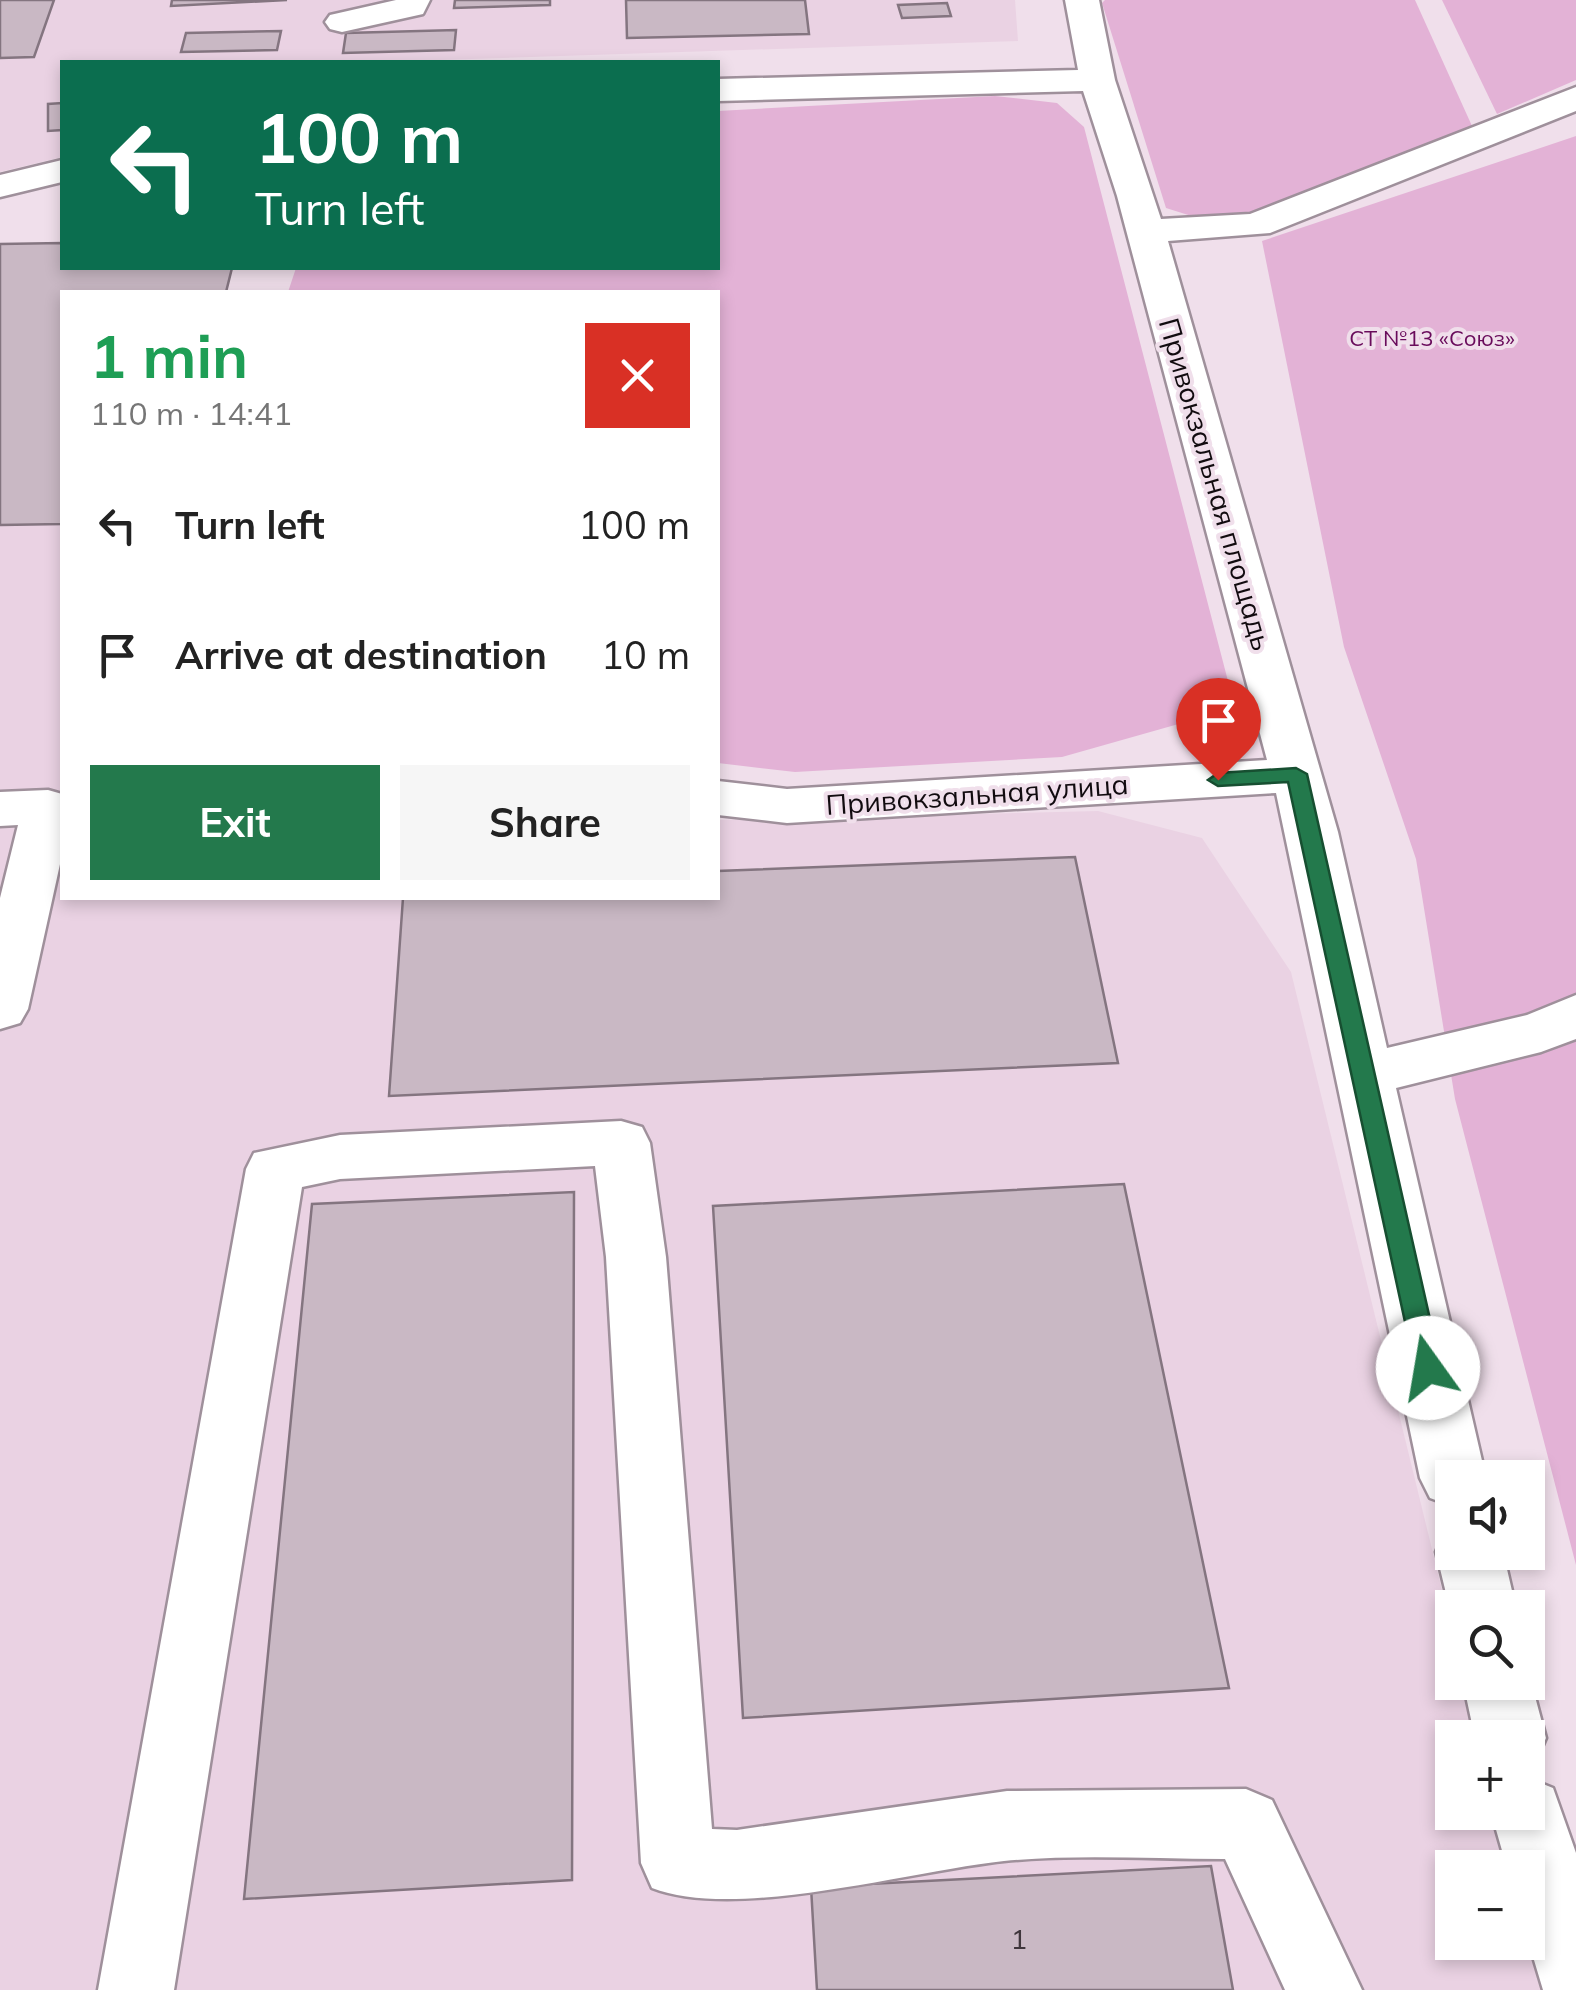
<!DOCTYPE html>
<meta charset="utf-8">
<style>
:root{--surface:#fff;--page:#f6f6f6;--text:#222;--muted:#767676;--accent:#23794c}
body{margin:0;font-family:Mulish,sans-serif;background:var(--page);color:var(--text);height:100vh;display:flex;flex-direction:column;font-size:38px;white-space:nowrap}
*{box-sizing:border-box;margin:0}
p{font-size:32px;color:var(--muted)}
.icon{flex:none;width:55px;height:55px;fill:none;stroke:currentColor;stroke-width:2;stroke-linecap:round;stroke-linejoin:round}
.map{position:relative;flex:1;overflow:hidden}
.panel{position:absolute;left:60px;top:290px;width:660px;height:610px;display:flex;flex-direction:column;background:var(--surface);border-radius:0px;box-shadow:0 5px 15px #0003}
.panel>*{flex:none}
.guide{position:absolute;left:60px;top:60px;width:660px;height:210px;border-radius:0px;box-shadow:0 5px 15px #0003;background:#0b6e4f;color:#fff;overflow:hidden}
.tools{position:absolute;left:1435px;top:1460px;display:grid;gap:20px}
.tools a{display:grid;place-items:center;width:110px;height:110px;border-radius:0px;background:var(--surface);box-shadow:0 5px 15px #0003;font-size:50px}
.pin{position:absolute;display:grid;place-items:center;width:85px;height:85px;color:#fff;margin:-102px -42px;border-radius:50% 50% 50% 0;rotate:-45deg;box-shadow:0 0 10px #0007}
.pin .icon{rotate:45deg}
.me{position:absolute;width:110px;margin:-55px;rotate:347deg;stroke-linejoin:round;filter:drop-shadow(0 0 8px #0008)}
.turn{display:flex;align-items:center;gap:35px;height:210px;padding:0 30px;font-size:45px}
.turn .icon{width:130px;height:130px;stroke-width:2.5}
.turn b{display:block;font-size:70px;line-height:85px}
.round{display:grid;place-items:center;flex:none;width:105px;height:105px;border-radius:0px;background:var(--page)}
.head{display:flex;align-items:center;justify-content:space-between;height:170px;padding:0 30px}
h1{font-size:60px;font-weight:700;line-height:75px;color:#1e9e55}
.cta{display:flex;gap:20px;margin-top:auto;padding:20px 30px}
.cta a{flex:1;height:115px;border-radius:0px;background:var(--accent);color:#fff;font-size:40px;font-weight:700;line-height:115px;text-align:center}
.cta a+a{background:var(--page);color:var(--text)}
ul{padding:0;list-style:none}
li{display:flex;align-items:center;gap:30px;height:130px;padding:0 30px}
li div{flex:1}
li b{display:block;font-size:38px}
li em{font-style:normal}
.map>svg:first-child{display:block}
</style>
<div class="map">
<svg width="1576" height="1990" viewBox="0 0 1576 1990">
<rect width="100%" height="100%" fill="#f0dfeb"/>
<g fill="#ead2e3">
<polygon points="0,0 1015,0 1018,41 378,62 62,62 62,157 0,172"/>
<polygon points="62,243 62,268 232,268 226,292 62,292 62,898 718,898 718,820 1098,811 1202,838 1291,972 1452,1631 1452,1682 1465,1683 1479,1737 1452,1738 1452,1812 1500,1813 1516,1867 1452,1868 1452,1942 1528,1942 1528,1909 1551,1990 0,1990 0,244"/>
</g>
<g fill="#e3b2d6">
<polygon points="1105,0 1415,0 1472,126 1263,211 1201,219 1166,208 1102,3"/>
<polygon points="1442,0 1576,0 1576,80 1497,114"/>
<polygon points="995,96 1057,103 1084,127 1235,708 1062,757 795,772 718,763 718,292 288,292 296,268 718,268 718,111"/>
<polygon points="1576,136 1576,1565 1455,1099 1416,859 1344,647 1262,241"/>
</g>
<g fill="#c9b8c4" stroke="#847580" stroke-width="2.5">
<polygon points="0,0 54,0 34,57 0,58"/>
<polygon points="172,0 287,0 171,6"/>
<polygon points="455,0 550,0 550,5 454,8"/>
<polygon points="626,0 805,0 809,34 627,38"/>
<polygon points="947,3 951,16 902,18 898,5"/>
<polygon points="456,30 454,50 343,53 346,33"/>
<polygon points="281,31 277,50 181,52 186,33"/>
<polygon points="62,103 62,130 48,131 48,104"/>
<polygon points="62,243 62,268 232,268 226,292 62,292 62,524 0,525 0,244"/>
<polygon points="1075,857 1118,1063 389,1096 403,898 718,898 718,871"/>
<polygon points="1124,1184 1229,1688 743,1718 713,1206"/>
<polygon points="574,1192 572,1880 244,1899 312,1204"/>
<polygon points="1211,1866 1233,1990 817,1990 811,1887"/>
</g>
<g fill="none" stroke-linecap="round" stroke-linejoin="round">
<defs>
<g id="minor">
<polygon points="396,0 430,0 423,14 342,32 330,29 325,22 330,15"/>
<polygon points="1065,0 1099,0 1115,80 1161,219 1250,214 1576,87 1576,111 1270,233 1168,241 1338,832 1387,1048 1527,1015 1576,995 1576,1039 1541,1052 1396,1088 1486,1478 1452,1478 1452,1506 1430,1498 1420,1478 1276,793 787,823 718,815 718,781 787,789 1267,760 1117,196 1083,91 718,101 718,79 1078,70"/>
<polygon points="62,160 62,182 0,197 0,175"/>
<polygon points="48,790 62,794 62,855 28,1009 20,1023 0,1029 0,898 18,825 0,826 0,792"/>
<path d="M621,1121L642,1127L650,1143L666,1257L712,1829L737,1830L1007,1791L1246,1789L1272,1800L1362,1990H1285L1225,1859C1152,1859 1077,1854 1004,1861C910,1871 736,1921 652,1888L641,1863L606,1257L595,1166L340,1179L302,1187L174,1990H98L246,1169L254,1153L340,1135Z"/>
<polygon points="1452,1529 1452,1552 1503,1552 1516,1608 1452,1608 1452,1618 1436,1552 1445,1531"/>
<polygon points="1528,1670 1546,1738 1536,1761 1528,1765 1528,1738 1475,1738 1463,1682 1528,1682"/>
<polygon points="1528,1778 1553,1788 1576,1853 1576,1990 1543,1990 1528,1940 1528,1868 1507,1868 1491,1812 1528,1812"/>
</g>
</defs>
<use href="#minor" stroke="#9f909b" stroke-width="5"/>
<use href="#minor" fill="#fff" fill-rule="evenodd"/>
</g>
<polygon fill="#23794c" stroke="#174f31" stroke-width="2.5" points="1296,768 1307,774 1441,1368 1428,1378 1415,1368 1288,782 1218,786 1208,780 1218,773"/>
<g text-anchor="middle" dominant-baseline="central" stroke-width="8" stroke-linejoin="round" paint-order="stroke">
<g font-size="22" fill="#690b5b" stroke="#f0dfeb">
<text x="1432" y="338">СТ №13 «Союз»</text>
</g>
<g font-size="28" fill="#110b0f" stroke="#f0dfeb">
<text transform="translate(1216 484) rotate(74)">Привокзальная площадь</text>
<text transform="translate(977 794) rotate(-4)">Привокзальная улица</text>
</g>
<g font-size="28" fill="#3f363c">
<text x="1019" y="1938">1</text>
</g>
</g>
</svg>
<div class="tools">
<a><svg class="icon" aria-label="sound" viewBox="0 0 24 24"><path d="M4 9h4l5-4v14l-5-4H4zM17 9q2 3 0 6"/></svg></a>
<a><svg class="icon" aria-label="search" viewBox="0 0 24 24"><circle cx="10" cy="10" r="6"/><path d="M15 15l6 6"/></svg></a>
<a>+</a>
<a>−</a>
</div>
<div class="pin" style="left:1218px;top:780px;background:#d93025"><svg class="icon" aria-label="arrive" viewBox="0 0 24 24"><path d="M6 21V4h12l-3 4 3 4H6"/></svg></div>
<svg class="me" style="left:1428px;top:1368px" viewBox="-20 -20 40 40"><circle r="19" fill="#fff"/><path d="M0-13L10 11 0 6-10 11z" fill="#23794c"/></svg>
<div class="guide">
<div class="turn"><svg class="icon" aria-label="left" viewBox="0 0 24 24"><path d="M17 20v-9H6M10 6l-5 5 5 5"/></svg><div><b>100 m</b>Turn left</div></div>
</div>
<section class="panel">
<div class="head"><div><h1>1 min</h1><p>110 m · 14:41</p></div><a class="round" style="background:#d93025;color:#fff"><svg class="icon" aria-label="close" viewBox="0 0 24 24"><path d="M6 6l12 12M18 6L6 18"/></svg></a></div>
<ul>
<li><svg class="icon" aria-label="left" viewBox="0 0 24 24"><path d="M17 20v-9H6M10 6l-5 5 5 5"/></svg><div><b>Turn left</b></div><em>100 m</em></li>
<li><svg class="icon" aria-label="arrive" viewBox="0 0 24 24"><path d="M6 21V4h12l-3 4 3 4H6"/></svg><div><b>Arrive at destination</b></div><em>10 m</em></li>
</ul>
<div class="cta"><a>Exit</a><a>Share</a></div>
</section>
</div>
